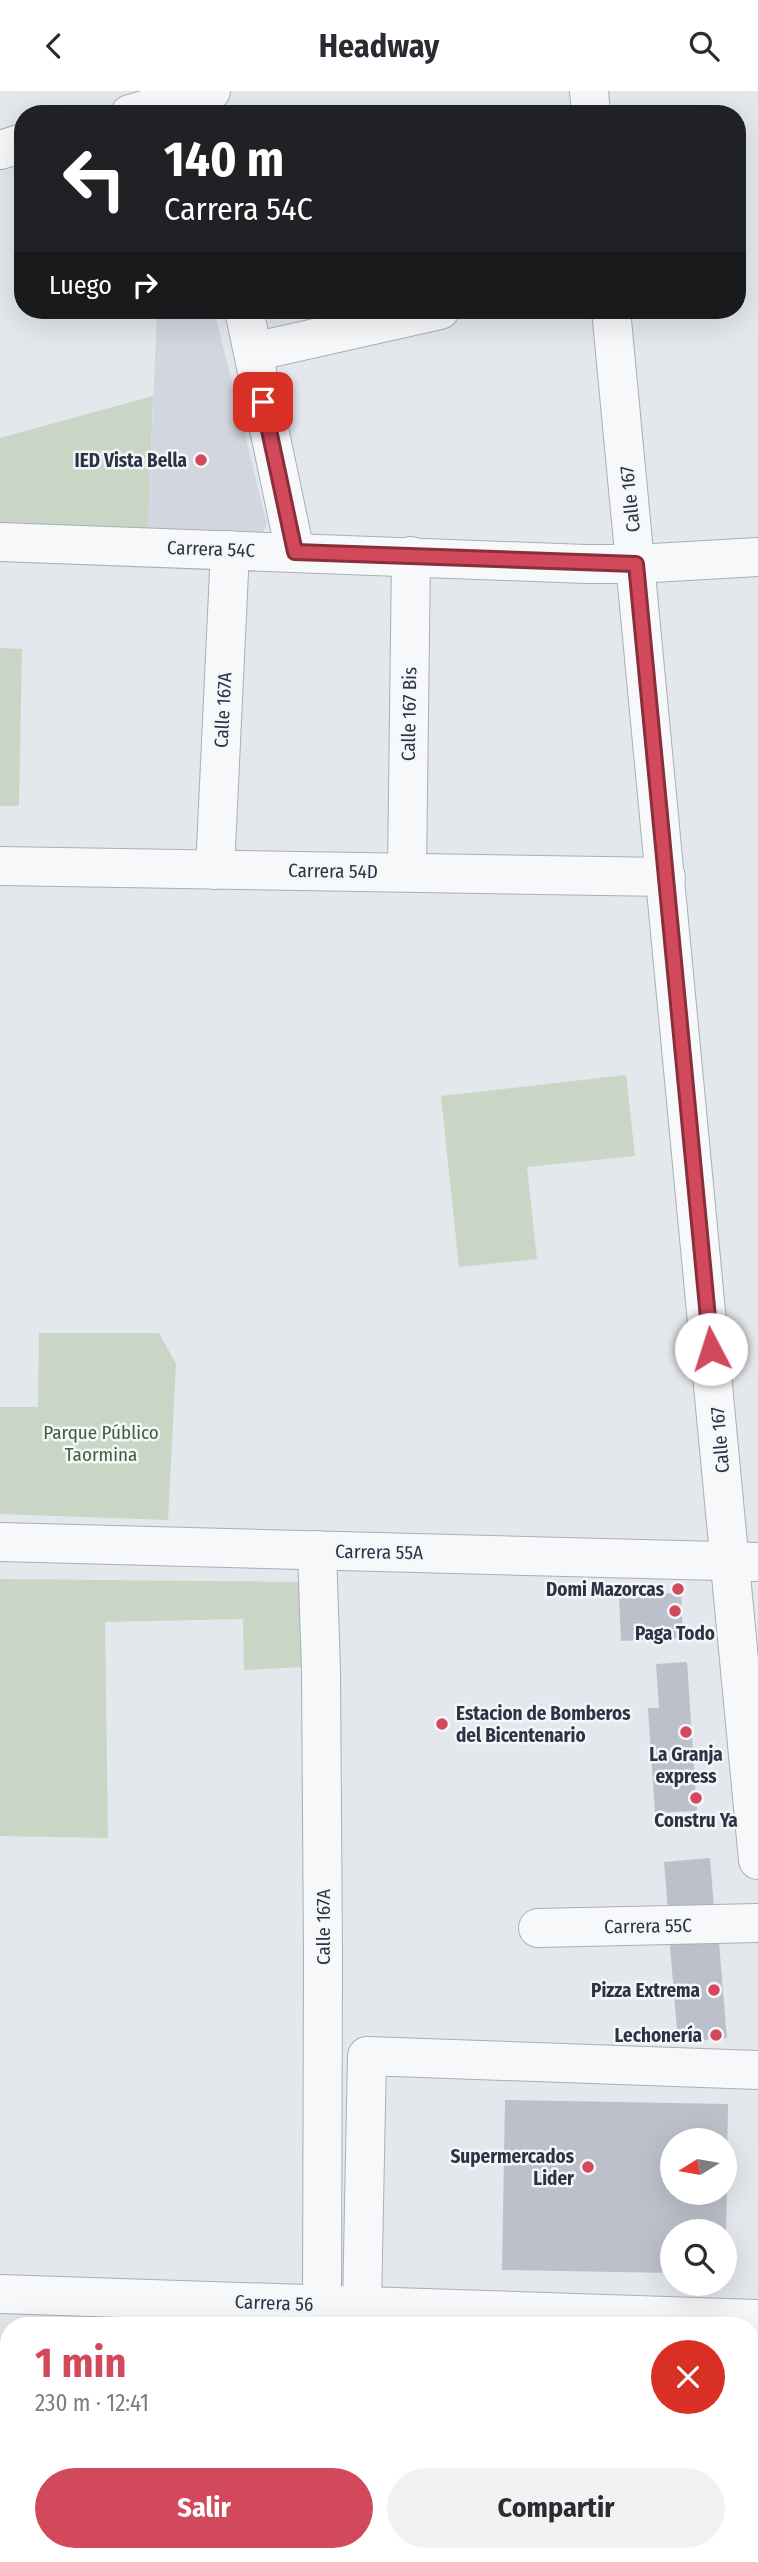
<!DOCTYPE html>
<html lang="es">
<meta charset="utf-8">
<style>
:root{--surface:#fff;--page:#f2f2f3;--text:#2b2b33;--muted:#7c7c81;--accent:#d1495b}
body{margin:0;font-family:"Fira Sans Condensed",sans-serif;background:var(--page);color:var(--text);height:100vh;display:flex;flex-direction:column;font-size:26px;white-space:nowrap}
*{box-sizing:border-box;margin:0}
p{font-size:23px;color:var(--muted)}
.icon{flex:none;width:38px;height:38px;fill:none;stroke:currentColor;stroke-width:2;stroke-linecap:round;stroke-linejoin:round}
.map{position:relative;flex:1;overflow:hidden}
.panel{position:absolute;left:0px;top:2226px;width:760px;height:245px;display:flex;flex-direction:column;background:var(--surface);border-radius:28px 28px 0 0;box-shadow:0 7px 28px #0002}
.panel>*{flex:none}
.guide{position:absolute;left:14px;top:14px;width:732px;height:214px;border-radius:28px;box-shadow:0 7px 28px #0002;background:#202124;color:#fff;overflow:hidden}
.needle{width:46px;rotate:259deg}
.buttons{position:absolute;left:660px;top:2037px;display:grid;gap:14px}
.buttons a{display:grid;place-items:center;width:77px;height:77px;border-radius:50%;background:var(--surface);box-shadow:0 7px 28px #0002;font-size:35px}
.pin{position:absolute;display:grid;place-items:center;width:60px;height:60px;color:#fff;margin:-30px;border-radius:14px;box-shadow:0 4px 10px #0006}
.me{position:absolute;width:77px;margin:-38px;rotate:355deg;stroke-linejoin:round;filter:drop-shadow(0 0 5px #0008)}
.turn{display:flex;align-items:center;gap:24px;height:147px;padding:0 35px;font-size:32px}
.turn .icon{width:91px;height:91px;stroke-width:2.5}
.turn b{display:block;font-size:49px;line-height:60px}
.then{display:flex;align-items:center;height:66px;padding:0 35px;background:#0003;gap:14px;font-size:26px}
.round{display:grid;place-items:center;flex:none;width:74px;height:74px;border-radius:37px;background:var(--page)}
.head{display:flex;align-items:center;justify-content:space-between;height:119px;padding:0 35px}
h1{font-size:42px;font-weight:700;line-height:52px;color:var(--accent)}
.action{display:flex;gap:14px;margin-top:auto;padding:14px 35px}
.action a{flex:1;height:80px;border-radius:42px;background:var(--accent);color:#fff;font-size:28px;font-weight:700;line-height:80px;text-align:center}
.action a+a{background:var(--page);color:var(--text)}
header{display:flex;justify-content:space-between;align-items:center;height:91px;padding:0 35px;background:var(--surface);font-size:32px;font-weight:700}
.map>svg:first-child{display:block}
</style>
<header><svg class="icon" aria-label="back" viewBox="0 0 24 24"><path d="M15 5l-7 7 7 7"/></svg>Headway<svg class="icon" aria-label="search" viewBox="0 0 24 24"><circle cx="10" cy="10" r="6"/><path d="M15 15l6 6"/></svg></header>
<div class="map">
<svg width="758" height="2471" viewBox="0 0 758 2471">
<rect width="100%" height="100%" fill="#e4e7ec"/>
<polygon fill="#d2d6de" points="157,219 214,219 267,433 262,444 148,441"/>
<g fill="#c9d6c5">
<polygon points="153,305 148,441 0,434 0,347"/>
<polygon points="0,557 22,558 19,715 0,715"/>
<polygon points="626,984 635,1065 527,1076 537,1168 459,1176 441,1005"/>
<polygon points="39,1242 159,1242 176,1273 168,1429 0,1423 0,1316 38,1316"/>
<polygon points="0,1488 300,1491 303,1576 244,1579 243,1528 105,1531 108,1747 0,1745"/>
</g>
<g fill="#bbc0ca">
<polygon points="681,1502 683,1547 621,1550 619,1504"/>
<polygon points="687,1571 697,1720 655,1722 648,1617 659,1617 656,1573"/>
<polygon points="710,1767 714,1817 668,1821 664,1771"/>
<polygon points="718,1840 727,1947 678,1951 669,1843"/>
<polygon points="505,2009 728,2013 727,2075 724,2075 724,2049 672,2049 672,2102 727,2102 726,2140 672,2140 672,2182 502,2179"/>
<polygon points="9,2344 9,2426 0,2436 0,2353"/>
</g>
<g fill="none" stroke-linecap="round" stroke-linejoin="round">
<defs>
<g id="minor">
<polyline points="589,0 591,23"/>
<polyline points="130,23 211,0"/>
<polyline points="0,59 23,52"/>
<polyline points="244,219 295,461"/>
<polyline points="611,219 758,1769"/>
<polyline points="253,261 440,219"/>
<polyline points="0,451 586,473 636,473 758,466"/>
<polyline points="0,775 666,786"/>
<polyline points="215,779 230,459"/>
<polyline points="407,781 411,465"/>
<polyline points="0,1451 757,1471"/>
<polyline points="317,1459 321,1580 323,1866 322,2213"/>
<polyline points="538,1837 758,1832"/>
<polyline points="0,2203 758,2228"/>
<polyline points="362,2215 367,1965 758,1979"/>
</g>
</defs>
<use href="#minor" stroke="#a9aeb7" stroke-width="40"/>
<use href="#minor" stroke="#f7f8fa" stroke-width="38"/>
</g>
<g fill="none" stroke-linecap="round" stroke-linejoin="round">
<defs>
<polyline id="route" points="263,311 295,461 636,473 711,1258"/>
</defs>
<use href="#route" stroke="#882f3b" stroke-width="18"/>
<use href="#route" stroke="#d1495b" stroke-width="12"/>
</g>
<g fill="#d1495b" stroke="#f4f6f9" stroke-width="2.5">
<circle cx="201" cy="369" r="7"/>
<circle cx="678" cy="1498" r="7"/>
<circle cx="675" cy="1520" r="7"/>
<circle cx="442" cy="1633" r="7"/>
<circle cx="686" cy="1641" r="7"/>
<circle cx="696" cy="1707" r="7"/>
<circle cx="714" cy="1899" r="7"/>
<circle cx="716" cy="1944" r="7"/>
<circle cx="588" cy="2076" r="7"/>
</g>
<g text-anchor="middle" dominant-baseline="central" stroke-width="5" stroke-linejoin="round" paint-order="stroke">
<g font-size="19" font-weight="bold" fill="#2b3445" stroke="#f4f6f9" text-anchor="end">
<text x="187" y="369">IED Vista Bella</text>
<text x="664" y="1498">Domi Mazorcas</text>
<text x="675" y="1542" text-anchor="middle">Paga Todo</text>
<text x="456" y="1622" text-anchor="start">Estacion de Bomberos<tspan x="456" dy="22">del Bicentenario</tspan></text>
<text x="686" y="1663" text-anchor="middle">La Granja<tspan x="686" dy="22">express</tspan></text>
<text x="696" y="1729" text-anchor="middle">Constru Ya</text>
<text x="700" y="1899">Pizza Extrema</text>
<text x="702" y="1944">Lechonería</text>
<text x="574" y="2065">Supermercados<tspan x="574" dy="22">Lider</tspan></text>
</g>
<g font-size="19" fill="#2b3445" stroke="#f4f6f9">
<text transform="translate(630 408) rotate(-96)">Calle 167</text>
<text transform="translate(211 458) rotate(2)">Carrera 54C</text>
<text transform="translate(223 619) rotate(-87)">Calle 167A</text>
<text transform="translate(409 623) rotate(-89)">Calle 167 Bis</text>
<text transform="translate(333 780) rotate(1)">Carrera 54D</text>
<text transform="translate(720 1349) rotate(-95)">Calle 167</text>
<text transform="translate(379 1461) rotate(1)">Carrera 55A</text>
<text transform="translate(648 1835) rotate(-1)">Carrera 55C</text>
<text transform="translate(323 1836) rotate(-90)">Calle 167A</text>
<text transform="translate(274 2212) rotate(2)">Carrera 56</text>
</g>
<g font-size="19" fill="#3f6138" stroke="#f4f6f9">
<text x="101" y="1341">Parque Público<tspan x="101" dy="22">Taormina</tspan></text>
</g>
</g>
</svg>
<div class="buttons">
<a><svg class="needle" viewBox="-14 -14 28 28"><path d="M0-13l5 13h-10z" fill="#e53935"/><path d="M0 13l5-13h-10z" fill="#7c7c81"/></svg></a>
<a><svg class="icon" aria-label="search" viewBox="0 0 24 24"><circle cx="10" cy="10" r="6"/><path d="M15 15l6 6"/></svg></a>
</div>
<div class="pin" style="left:263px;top:311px;background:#d93025"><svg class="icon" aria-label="arrive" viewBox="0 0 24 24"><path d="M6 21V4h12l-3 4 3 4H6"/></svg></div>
<svg class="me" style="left:711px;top:1258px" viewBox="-20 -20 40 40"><circle r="19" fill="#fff"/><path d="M0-13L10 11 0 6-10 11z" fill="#d1495b"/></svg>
<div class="guide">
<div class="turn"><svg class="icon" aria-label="left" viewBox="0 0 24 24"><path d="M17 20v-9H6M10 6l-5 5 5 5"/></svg><div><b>140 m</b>Carrera 54C</div></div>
<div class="then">Luego<svg class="icon" aria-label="right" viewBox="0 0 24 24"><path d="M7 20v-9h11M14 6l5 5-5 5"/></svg></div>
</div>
<section class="panel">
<div class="head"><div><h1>1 min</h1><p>230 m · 12:41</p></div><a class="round" style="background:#d93025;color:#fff"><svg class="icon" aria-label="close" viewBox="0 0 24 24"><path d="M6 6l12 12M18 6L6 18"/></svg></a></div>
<div class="action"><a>Salir</a><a>Compartir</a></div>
</section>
</div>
